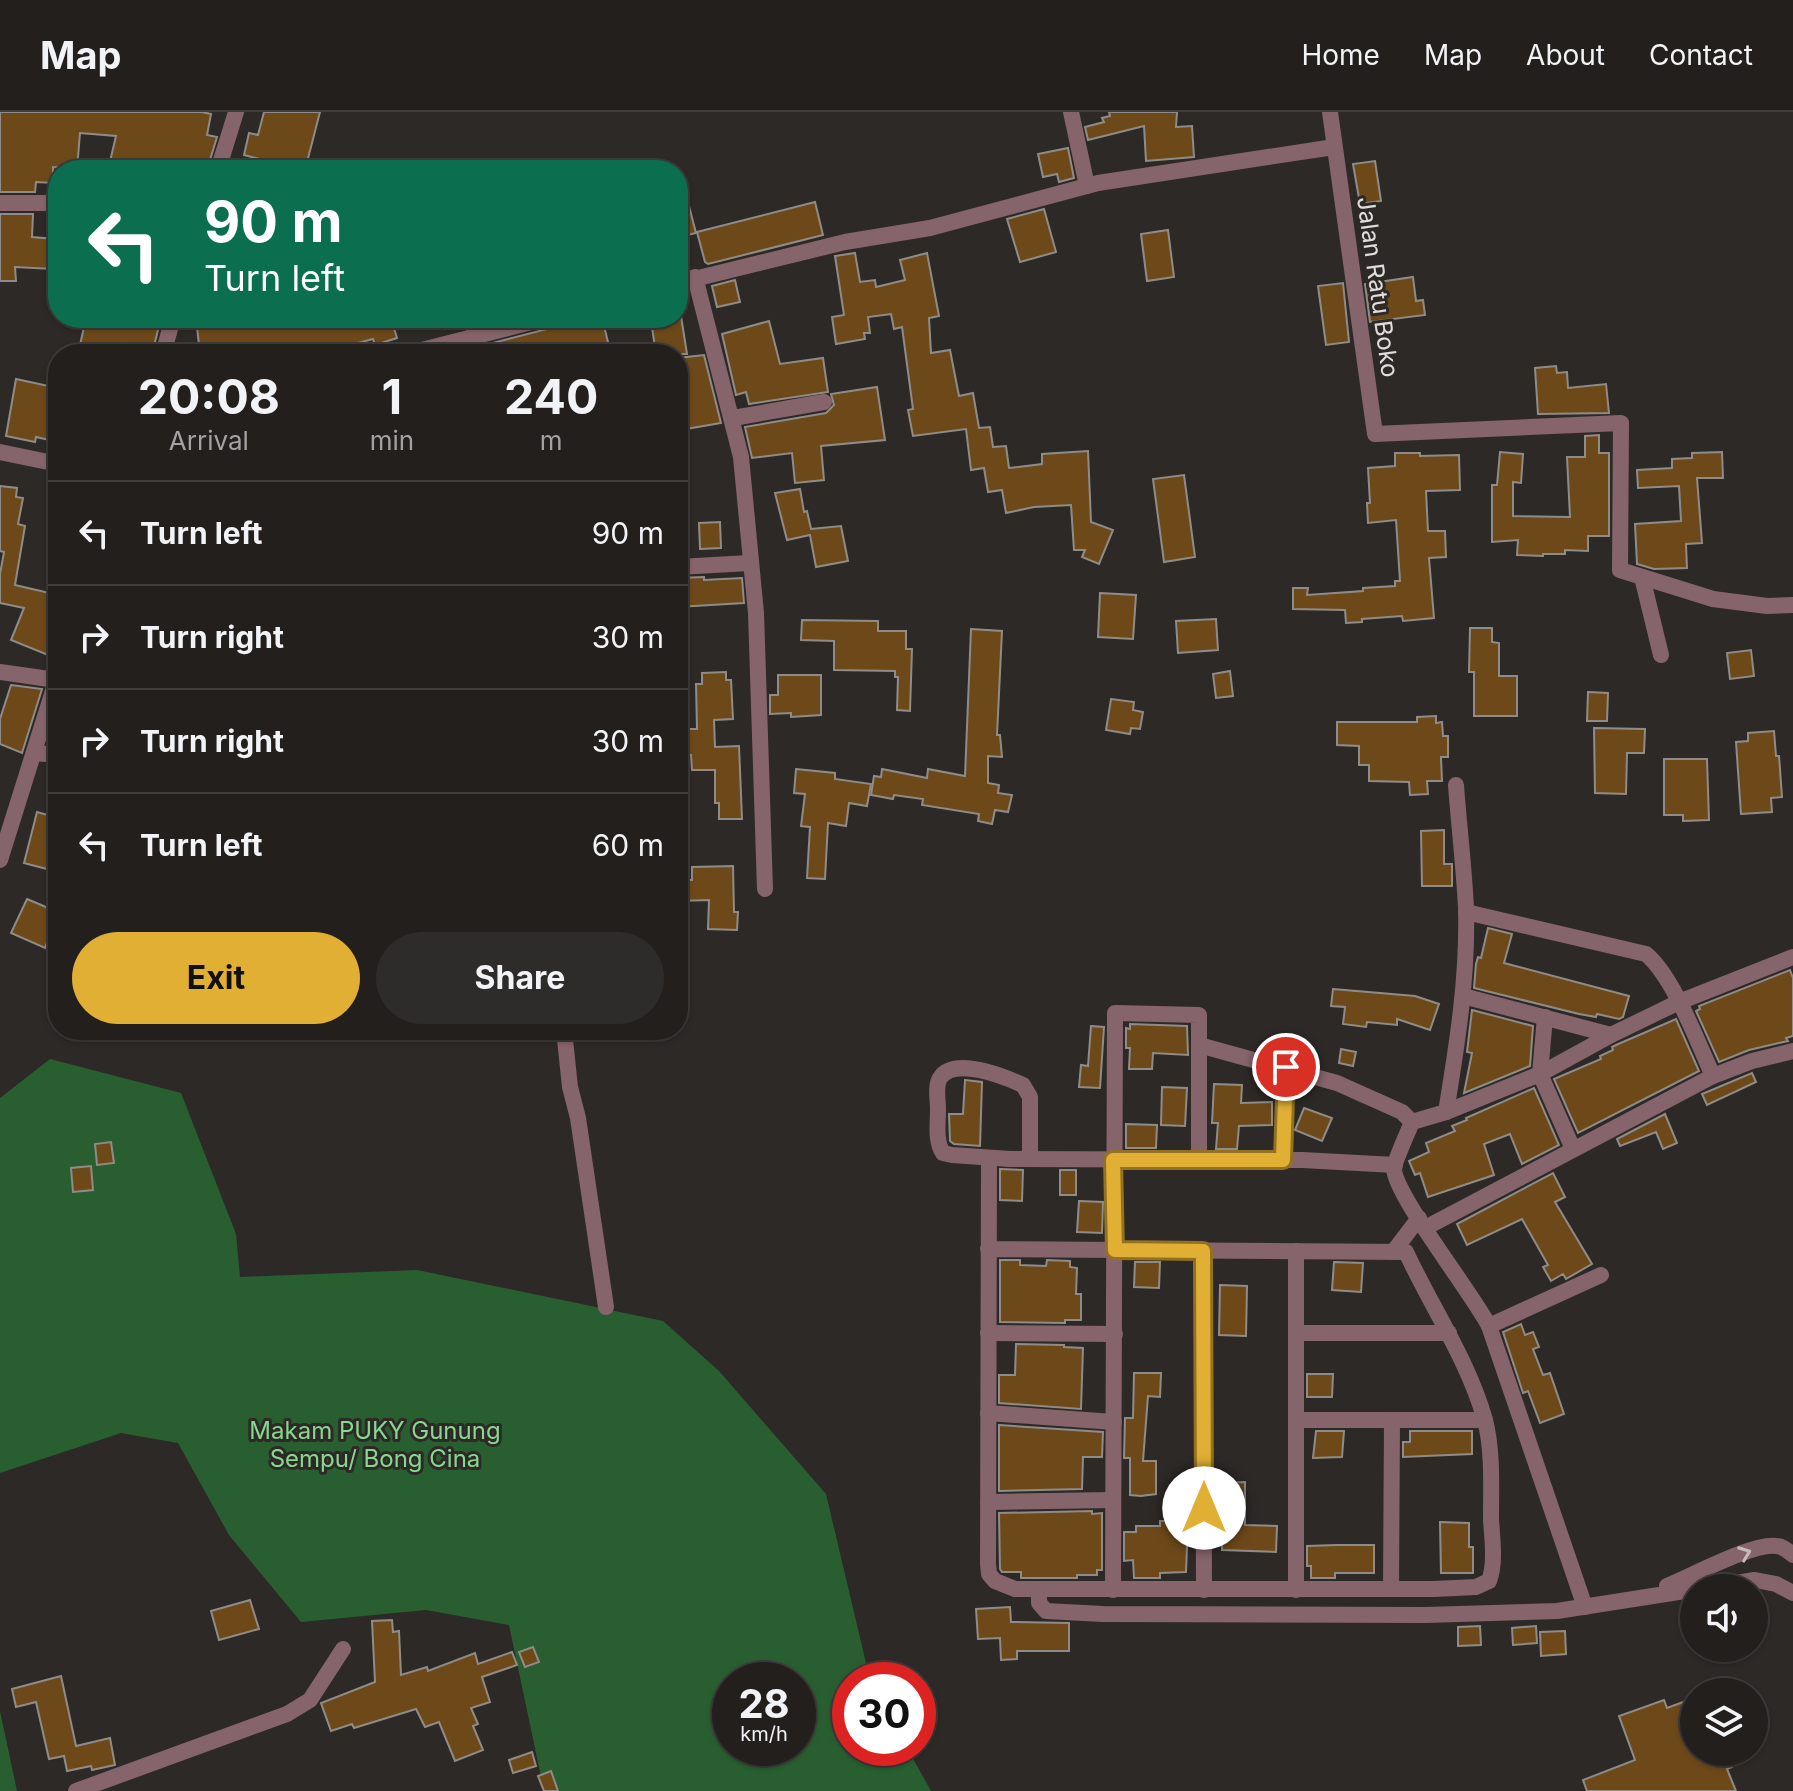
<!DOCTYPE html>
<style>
:root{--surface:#221f1d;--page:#2e2c2a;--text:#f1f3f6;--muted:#a2a2a4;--line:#3f3d3b;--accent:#e1af34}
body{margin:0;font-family:Inter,sans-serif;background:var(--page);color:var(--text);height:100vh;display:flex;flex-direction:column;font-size:30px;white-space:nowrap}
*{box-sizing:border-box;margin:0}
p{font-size:26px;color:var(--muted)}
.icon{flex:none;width:44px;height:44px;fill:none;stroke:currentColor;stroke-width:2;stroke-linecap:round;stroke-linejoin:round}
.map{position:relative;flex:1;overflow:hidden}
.panel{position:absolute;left:48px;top:232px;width:640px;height:696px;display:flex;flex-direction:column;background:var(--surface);border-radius:32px;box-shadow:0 2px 6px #0004,0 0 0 2px var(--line)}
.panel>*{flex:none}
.top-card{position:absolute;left:48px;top:48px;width:640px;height:168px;border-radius:32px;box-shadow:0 2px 6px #0004,0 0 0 2px var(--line);background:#0b6e4f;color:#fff;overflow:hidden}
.controls{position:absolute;left:1680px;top:1462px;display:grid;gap:16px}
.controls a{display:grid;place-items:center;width:88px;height:88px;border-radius:50%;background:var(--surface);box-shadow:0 2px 6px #0004,0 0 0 2px var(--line);font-size:40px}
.speed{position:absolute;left:712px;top:1550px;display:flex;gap:16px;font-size:40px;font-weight:700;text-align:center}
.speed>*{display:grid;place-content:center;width:104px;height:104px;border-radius:50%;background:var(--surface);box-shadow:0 2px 6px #0004,0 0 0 2px var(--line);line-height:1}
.speed small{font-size:20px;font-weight:400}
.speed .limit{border:12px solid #d22;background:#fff;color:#111}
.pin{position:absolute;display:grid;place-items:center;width:68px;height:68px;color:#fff;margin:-34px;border:4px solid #fff;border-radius:50%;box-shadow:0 2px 8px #0007}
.me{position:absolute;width:88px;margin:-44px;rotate:0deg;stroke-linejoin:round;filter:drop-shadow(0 0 6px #0008)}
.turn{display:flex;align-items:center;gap:28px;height:168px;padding:0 24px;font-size:36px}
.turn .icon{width:104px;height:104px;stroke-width:2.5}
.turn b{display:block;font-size:56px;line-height:68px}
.eta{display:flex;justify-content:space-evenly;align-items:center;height:136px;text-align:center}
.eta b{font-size:48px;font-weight:700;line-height:56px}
.primary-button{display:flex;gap:16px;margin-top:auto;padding:16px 24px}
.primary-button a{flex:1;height:92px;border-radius:48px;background:var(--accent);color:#111;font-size:32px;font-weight:700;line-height:92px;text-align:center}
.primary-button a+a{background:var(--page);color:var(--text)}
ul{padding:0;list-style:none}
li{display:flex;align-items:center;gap:24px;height:104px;padding:0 24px;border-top:2px solid var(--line)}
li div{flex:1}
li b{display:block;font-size:30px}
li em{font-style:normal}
header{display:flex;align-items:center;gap:48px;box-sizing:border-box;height:112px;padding:0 40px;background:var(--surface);border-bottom:2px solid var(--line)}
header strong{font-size:38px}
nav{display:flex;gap:44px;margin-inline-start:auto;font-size:28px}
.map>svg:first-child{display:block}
</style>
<header>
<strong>Map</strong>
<nav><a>Home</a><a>Map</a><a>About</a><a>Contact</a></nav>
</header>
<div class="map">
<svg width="1793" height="1679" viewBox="0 0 1793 1679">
<rect width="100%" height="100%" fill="#2d2927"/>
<g fill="#295f30" fill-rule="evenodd">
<path d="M50,947L181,981L236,1122L240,1165L417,1158L663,1209L719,1259L826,1382L870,1568H850V1636H907L931,1679H544L509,1513L426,1498L301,1510L229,1423L178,1331L121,1321L0,1361V986ZM730,1568H798V1636H730Z"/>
<polygon points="0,1599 17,1679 0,1679"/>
</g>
<g fill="#6d491a" stroke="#8f8c88" stroke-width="2">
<polygon points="0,0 202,0 211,2 207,23 217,25 207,58 108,58 116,24 80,21 77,57 53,55 53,71 36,70 35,80 0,80"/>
<polygon points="264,0 320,0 305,58 281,58 282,53 244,43 249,21 258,23"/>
<polygon points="1109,0 1177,0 1176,15 1192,14 1194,45 1146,49 1144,14 1088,28 1085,15 1104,10 1102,6 1110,4"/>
<polygon points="1068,36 1074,66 1059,70 1057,62 1043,65 1038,42"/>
<polygon points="1375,49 1381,89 1360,92 1353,52"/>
<polygon points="678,71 683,71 696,121 678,125"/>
<polygon points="815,90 823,123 708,152 705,150 697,120"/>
<polygon points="1044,97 1056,140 1020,150 1007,107"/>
<polygon points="0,102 33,102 32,125 55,127 53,157 15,155 16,169 0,169"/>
<polygon points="1168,118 1174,165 1147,169 1141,122"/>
<polygon points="855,141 860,170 875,168 876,175 905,168 900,148 927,141 939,204 929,206 931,241 950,238 959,284 973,281 979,316 990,315 993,335 1006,334 1009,356 1042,352 1042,342 1088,339 1091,410 1113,418 1099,452 1082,445 1085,438 1074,438 1071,393 1034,395 1006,401 1002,378 988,380 984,356 971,358 966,317 913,324 908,298 913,297 902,215 894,217 891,202 868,205 870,221 864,221 865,227 836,232 832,205 844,203 835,144"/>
<polygon points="1413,165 1416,189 1423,188 1425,203 1370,210 1365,172"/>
<polygon points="735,168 740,190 717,195 712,174"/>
<polygon points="1343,171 1349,230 1326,233 1318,174"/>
<polygon points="678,204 681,204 687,242 656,242 651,209"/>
<polygon points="86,206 161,206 153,238 125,231 123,242 88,242 89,235 80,233"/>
<polygon points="196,206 391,206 397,226 375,233 373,227 343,235 344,239 335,242 268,242 267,237 244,242 200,242"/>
<polygon points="590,206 602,206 611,242 482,242 481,234"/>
<polygon points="769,209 780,252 823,246 828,280 749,292 746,280 736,283 722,222"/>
<polygon points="704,243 721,311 686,317 682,292 678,292 678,246"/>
<polygon points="1556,254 1557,261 1567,260 1568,276 1606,272 1609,301 1538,302 1535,256"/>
<polygon points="16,267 58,276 58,330 36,325 35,330 6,324"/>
<polygon points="877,275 885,328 821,334 824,368 795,371 792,341 752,346 745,315 826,301 834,293 831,282"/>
<polygon points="1599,323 1599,341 1609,341 1609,424 1588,424 1588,439 1565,438 1565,442 1543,442 1543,444 1517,443 1518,428 1492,430 1492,373 1497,373 1500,340 1523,342 1521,371 1513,370 1513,404 1570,405 1567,345 1585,345 1585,324"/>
<polygon points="1722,340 1723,366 1697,366 1702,431 1686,432 1687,456 1654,457 1637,452 1635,412 1681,409 1679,374 1638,376 1637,358 1672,356 1672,347 1692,346 1692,341"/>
<polygon points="1395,341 1420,341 1420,344 1459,343 1460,378 1426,379 1428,419 1445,419 1446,445 1429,446 1434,506 1403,509 1402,504 1362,507 1362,510 1346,511 1345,498 1293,497 1293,476 1308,476 1307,483 1363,479 1363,476 1395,474 1395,469 1400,469 1396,408 1368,411 1367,391 1370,391 1368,356 1395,354"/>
<polygon points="1184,363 1195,445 1164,450 1153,367"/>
<polygon points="0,374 17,376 16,385 23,386 18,412 25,414 15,473 58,483 58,547 11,528 24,496 0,491 0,462 4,440 0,439"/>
<polygon points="800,377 804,400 807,399 811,417 841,414 848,449 816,455 810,423 787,428 775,381"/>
<polygon points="720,410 721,436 700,437 699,411"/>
<polygon points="704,465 704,468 742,466 744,491 678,495 678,466"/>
<polygon points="1100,481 1136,483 1133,527 1098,525"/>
<polygon points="1216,507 1218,538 1178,541 1176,509"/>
<polygon points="802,508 878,509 878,519 906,519 906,537 912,537 910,599 897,598 898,565 895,565 895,559 834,558 834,529 801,528"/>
<polygon points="1470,516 1492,516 1492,530 1499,531 1499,564 1517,564 1517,604 1474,604 1474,560 1469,560"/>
<polygon points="971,517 1002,519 997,623 1000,623 1002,645 988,644 988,671 999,673 998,681 1012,683 1008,700 995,698 992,712 978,709 979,702 922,693 923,687 894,683 893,687 871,683 874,664 881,665 882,657 927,666 928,657 965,664"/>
<polygon points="1751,538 1754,564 1730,567 1727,541"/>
<polygon points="1230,559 1233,584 1216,586 1213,562"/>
<polygon points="726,560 726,568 731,568 733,607 714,608 715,635 739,634 742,707 719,707 719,691 715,691 715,658 692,658 691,643 687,643 686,617 697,617 696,572 702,572 702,561"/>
<polygon points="778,563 821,563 821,603 791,605 791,601 770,602 770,583 778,583"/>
<polygon points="11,573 42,577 22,641 0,632 0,607"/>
<polygon points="1588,580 1608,581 1607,609 1587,609"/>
<polygon points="1111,587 1134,590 1133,598 1143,600 1140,617 1131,616 1130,622 1106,618"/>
<polygon points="1436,604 1436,611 1442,610 1443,624 1448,624 1448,645 1441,645 1442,669 1427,669 1428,682 1410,683 1409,670 1369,669 1369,653 1359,653 1359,634 1337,633 1337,610 1417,610 1417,605"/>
<polygon points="1594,616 1645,617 1644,641 1627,641 1626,682 1595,681"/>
<polygon points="1774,619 1776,644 1779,644 1782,685 1771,686 1772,700 1741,702 1736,630 1748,629 1748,621"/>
<polygon points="1664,647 1707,647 1709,708 1683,709 1683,703 1664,703"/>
<polygon points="796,657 835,661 835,667 871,672 867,694 849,691 846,714 828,711 825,767 807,766 810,715 801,714 805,682 794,681"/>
<polygon points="37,700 58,706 58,760 24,751"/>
<polygon points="1444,718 1444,752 1452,752 1452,774 1422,774 1421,719"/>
<polygon points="733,754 734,800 738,800 737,818 708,817 709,788 678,789 678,768 692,768 692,755"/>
<polygon points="27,787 58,800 45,836 11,821"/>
<polygon points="1488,816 1512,822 1504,851 1629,884 1623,905 1619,907 1597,902 1596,905 1579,902 1474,876 1476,852 1478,845 1481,846"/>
<polygon points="1790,858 1793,866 1793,924 1786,926 1788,929 1749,938 1719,950 1696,899 1700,897 1699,894"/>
<polygon points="1333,877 1415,884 1439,892 1430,918 1397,907 1397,913 1367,910 1366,915 1343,912 1345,895 1331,894"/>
<polygon points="1472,898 1533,914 1530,954 1464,981 1472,941 1467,940"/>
<polygon points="1676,907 1699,959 1578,1021 1554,967 1601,947 1600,944 1613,938 1612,935 1616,933"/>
<polygon points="1130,912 1187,914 1188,943 1153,941 1152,957 1129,957 1130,936 1126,936 1126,916 1130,917"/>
<polygon points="1091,914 1104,915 1100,976 1079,975 1081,953 1088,954"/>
<polygon points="1341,937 1356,940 1353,954 1339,951"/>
<polygon points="1752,961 1756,970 1707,993 1702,982"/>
<polygon points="965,968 982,970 980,1034 954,1032 950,1029 949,1002 963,1002"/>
<polygon points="1214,972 1242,973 1241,991 1272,990 1272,1013 1239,1014 1237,1037 1216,1037 1218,1011 1212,1011"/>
<polygon points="1162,975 1187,976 1185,1014 1161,1013"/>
<polygon points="1534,976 1559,1033 1522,1052 1510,1022 1484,1032 1494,1063 1428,1085 1420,1061 1415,1063 1409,1049 1429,1040 1426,1031 1455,1019 1452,1014 1467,1008 1466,1006"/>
<polygon points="1304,996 1332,1006 1322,1029 1295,1018"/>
<polygon points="1665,1002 1677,1031 1663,1037 1656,1020 1620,1034 1617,1027"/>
<polygon points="1126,1012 1157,1013 1156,1036 1126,1036"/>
<polygon points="111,1030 114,1051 97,1053 95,1032"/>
<polygon points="91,1054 93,1078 73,1080 71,1056"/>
<polygon points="1000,1057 1023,1058 1022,1089 1000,1088"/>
<rect x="1060" y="1058" width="16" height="25"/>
<polygon points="1553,1061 1565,1085 1555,1090 1592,1152 1566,1167 1563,1162 1551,1169 1543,1155 1548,1153 1522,1107 1467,1133 1457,1112"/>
<polygon points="1079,1089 1103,1090 1102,1121 1077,1120"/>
<polygon points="1000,1148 1020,1148 1020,1153 1046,1154 1047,1148 1070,1149 1070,1155 1077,1156 1076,1182 1081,1182 1081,1208 1065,1208 1065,1211 1000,1210"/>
<polygon points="1135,1150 1160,1150 1159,1176 1134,1175"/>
<polygon points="1334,1150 1363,1151 1361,1180 1332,1178"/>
<polygon points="1220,1173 1247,1174 1246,1224 1219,1223"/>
<polygon points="1521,1212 1525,1223 1533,1220 1539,1235 1533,1237 1543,1263 1550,1261 1564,1302 1540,1311 1528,1279 1523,1281 1503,1220"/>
<polygon points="1016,1232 1064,1233 1064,1235 1083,1236 1081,1297 999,1291 999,1263 1015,1263"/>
<polygon points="1134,1261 1161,1261 1160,1285 1148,1284 1143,1349 1156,1349 1156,1382 1141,1384 1130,1383 1130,1346 1124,1346 1125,1306 1133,1306"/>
<polygon points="1307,1262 1333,1262 1332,1285 1307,1285"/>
<polygon points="999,1313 1103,1320 1102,1345 1083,1345 1082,1377 999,1379"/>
<polygon points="1316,1319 1344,1319 1342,1345 1313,1346"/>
<polygon points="1410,1319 1472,1319 1472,1342 1403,1345 1403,1330 1410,1330"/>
<polygon points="1245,1370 1245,1413 1277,1414 1276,1440 1222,1438 1222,1414 1219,1414 1219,1391 1215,1391 1215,1378 1223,1378 1223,1371"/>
<polygon points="1092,1399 1092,1402 1102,1401 1102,1458 1097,1458 1097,1463 1077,1463 1077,1466 1021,1466 1021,1460 1002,1460 1000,1457 999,1401"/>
<polygon points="1160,1409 1188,1409 1186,1460 1160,1461 1160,1466 1134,1466 1133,1448 1124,1449 1124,1420 1136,1420 1136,1414 1160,1414"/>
<polygon points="1440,1410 1469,1411 1469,1435 1473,1435 1473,1461 1441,1461"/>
<polygon points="1337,1433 1374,1433 1374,1461 1335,1461 1335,1466 1311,1466 1311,1454 1307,1454 1307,1434"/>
<polygon points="250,1488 259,1517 219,1528 211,1499"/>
<polygon points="1010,1495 1011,1510 1069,1511 1069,1539 1017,1539 1017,1547 1001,1548 1000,1526 978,1527 976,1497"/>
<polygon points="392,1508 393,1520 399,1519 401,1563 427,1555 428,1559 475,1541 478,1552 512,1540 517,1553 482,1565 490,1590 471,1596 478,1612 473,1614 483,1638 455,1649 439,1610 425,1615 416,1597 354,1616 352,1612 331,1619 321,1591 375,1570 372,1509"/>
<polygon points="1480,1514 1481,1533 1458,1534 1458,1515"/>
<polygon points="1536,1514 1537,1531 1513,1533 1512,1516"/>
<polygon points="1565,1519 1566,1542 1541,1544 1540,1520"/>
<polygon points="533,1535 539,1550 525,1555 519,1540"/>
<polygon points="61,1564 76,1634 110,1626 115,1653 92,1658 91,1654 67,1659 64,1644 49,1647 36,1590 16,1595 12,1577"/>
<polygon points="1694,1586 1694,1640 1727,1640 1732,1655 1727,1657 1736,1679 1587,1679 1583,1668 1635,1648 1619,1604 1664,1588 1667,1596"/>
<polygon points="532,1640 536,1654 513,1661 509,1648"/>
<polygon points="551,1659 558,1679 544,1679 538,1664"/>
</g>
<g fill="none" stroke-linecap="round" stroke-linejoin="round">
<g stroke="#86646b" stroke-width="16">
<polyline points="1071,0 1087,74"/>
<polyline points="1330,0 1375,322 1621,311 1620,458 1713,487 1767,494 1793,493"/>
<polyline points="0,91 58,91"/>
<polyline points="695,165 741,345 756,501 765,777"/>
<polyline points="678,171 845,130 930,116 1098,71 1334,35"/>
<polyline points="469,226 471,242"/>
<polyline points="406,242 547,206"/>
<polyline points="733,306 824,290"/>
<polyline points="0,340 58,352"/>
<polyline points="678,455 749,451"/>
<polyline points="1642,465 1661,543"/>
<polyline points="0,560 56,568"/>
<polyline points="34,641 58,643"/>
<path d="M1456,673C1459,714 1464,755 1466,796C1468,865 1457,933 1446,1000L1412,1010C1408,1020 1395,1048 1394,1056C1393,1081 1473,1182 1489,1214L1585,1495"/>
<path d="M1466,800L1646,842C1673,864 1698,931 1713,964"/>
<polyline points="1463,884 1611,923"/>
<polyline points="1545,905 1540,962 1573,1037"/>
<polyline points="564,918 570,975 578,1006 606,1195"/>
<polyline points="1199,933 1337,971 1402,1000 1412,1010"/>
<polyline points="1446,1000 1540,962 1611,923 1679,890 1793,845"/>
<path d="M1030,1047V985L1023,973C1005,965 954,944 940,966C935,974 938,988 938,997C938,1012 935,1029 943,1041L952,1043L1010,1047L1302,1048L1395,1053"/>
<polyline points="1283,1048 1286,955"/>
<polyline points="1425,1116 1713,964 1752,949 1793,939"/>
<path d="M988,1137L1406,1140C1432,1196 1468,1248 1485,1308C1493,1339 1491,1375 1491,1407C1492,1426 1496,1451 1489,1469L1476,1475L1434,1477H1015L995,1469L989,1462L988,1452L989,1046"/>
<polyline points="1203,1139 1204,1478"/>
<polyline points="1296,1139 1296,1478"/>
<polyline points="1393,1140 1419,1106"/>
<polyline points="1489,1214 1601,1163"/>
<polyline points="988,1221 1115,1222"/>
<polyline points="1296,1221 1449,1221"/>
<polyline points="988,1301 1114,1310"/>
<polyline points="1296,1308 1485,1308"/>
<polyline points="988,1390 1113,1388"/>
<path d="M1667,1474C1692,1464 1752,1431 1776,1434C1783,1434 1788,1439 1793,1443"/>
<polyline points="1039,1477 1039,1491 1046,1499 1103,1502 1425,1503 1557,1499 1755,1468 1776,1472 1793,1481"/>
<polyline points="1391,1477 1392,1308"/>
<polyline points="1113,1478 1115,901 1199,903 1199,1048"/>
<polyline points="76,1679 287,1602 310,1588 343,1537"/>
</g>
<g stroke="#86646b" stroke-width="16">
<polyline points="218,58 236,0"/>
<polyline points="163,242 173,206"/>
<polyline points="0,748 58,563"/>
</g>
</g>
<defs><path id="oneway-chevron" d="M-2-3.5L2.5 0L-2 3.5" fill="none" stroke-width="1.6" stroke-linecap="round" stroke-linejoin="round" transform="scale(2)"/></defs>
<use stroke="#c5b9ba" href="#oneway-chevron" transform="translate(1745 1441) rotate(-21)"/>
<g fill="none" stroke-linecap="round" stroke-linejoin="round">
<defs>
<polyline id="route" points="1204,1396 1203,1139 1115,1138 1113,1048 1283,1048 1286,955"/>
</defs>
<use href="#route" stroke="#927222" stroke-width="20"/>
<use href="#route" stroke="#e1af34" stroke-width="14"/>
</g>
<g text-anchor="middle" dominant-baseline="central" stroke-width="6" stroke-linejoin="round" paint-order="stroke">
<g font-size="24" fill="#e0dddc" stroke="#2d2927">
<text transform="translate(1378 175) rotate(82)">Jalan Ratu Boko</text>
</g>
<g font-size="24" fill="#87d78e" stroke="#2d2927">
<text x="375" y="1318">Makam PUKY Gunung<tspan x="375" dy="28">Sempu/ Bong Cina</tspan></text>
</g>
</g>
</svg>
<div class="controls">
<a><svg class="icon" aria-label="sound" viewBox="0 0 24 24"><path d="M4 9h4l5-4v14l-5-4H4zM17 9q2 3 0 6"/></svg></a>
<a><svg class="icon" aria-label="layers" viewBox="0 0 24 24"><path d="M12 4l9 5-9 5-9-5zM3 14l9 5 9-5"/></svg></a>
</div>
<div class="speed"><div>28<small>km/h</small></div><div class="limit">30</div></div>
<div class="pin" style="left:1286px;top:955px;background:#d93025"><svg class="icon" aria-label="arrive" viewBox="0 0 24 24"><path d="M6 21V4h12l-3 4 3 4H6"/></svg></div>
<svg class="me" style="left:1204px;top:1396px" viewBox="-20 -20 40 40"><circle r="19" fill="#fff"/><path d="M0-13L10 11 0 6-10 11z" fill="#e1af34"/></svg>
<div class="top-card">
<div class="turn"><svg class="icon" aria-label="left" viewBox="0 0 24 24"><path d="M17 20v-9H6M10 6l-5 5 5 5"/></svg><div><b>90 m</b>Turn left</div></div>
</div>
<section class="panel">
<div class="eta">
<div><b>20:08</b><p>Arrival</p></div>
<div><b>1</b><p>min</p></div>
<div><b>240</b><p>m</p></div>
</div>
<ul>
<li><svg class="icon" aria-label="left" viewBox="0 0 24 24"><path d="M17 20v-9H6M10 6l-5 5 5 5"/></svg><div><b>Turn left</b></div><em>90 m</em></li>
<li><svg class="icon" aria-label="right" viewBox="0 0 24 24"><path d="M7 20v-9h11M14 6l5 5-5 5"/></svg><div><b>Turn right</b></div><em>30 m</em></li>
<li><svg class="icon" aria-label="right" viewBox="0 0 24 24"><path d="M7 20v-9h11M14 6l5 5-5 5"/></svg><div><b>Turn right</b></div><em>30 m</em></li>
<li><svg class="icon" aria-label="left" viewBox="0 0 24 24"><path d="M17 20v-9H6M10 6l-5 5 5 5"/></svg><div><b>Turn left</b></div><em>60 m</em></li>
</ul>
<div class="primary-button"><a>Exit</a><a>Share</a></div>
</section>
</div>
